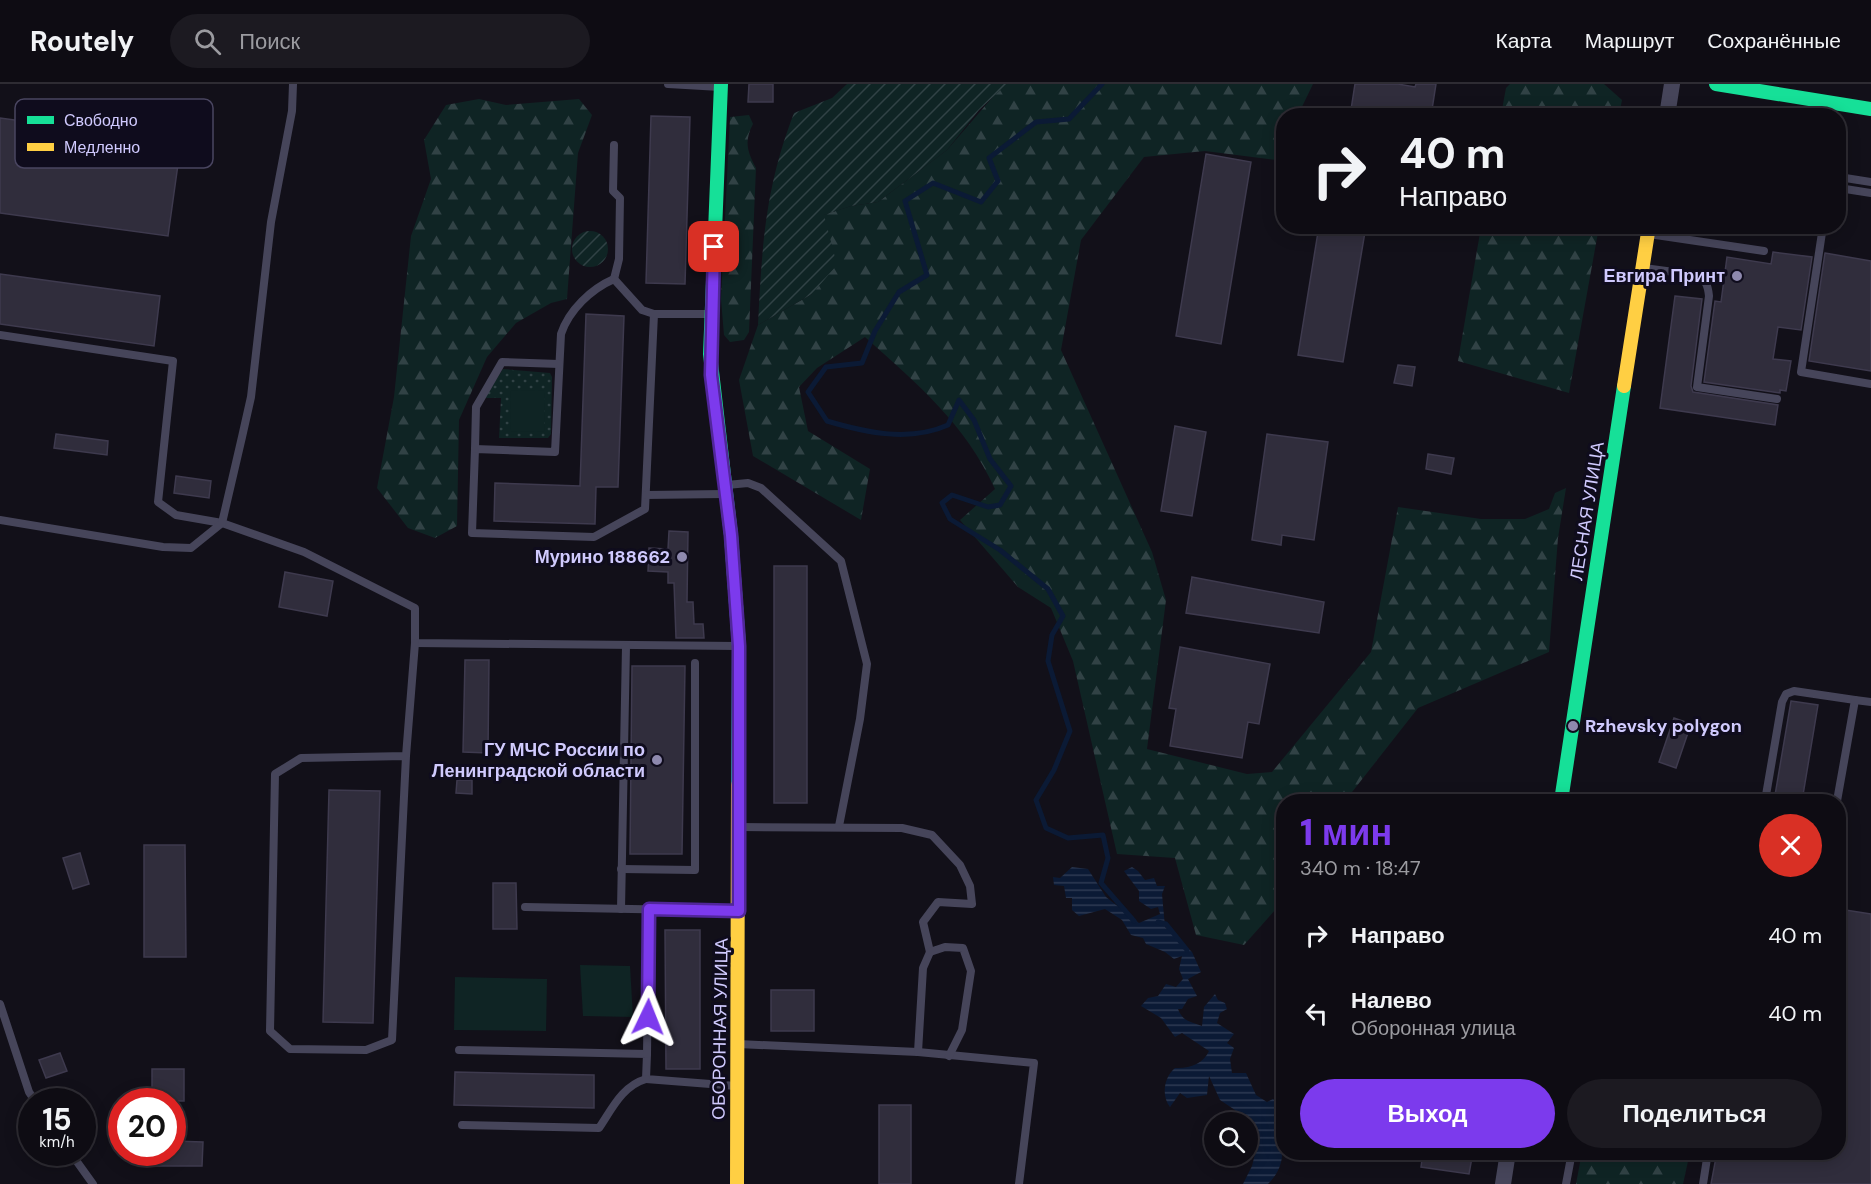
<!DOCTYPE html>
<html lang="ru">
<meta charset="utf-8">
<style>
:root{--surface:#0e0c13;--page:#1c1a21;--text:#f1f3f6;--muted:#9b9ba0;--line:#2e2c33;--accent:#7c3aed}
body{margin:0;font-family:"DM Sans",sans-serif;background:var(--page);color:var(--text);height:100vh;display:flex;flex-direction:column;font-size:22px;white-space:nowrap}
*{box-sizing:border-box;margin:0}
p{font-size:20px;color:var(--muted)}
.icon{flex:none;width:33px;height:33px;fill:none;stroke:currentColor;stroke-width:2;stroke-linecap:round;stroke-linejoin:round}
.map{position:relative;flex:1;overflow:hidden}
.sheet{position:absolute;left:1276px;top:710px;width:570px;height:366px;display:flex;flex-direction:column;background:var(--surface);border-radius:24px;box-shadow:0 3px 15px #0003,0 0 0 2px var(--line)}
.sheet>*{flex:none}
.hud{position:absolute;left:1276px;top:24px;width:570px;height:126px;border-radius:24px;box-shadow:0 3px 15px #0003,0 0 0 2px var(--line);background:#0e0c13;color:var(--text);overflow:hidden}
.fabs{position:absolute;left:1204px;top:1028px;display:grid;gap:12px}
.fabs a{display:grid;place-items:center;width:54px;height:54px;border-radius:50%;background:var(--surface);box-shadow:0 3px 15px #0003,0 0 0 2px var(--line);font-size:30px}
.speed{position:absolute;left:18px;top:1004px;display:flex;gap:12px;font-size:30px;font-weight:700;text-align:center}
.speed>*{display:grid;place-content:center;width:78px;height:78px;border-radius:50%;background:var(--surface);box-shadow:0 3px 15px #0003,0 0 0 2px var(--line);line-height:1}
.speed small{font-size:15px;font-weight:400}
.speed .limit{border:9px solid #d22;background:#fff;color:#111}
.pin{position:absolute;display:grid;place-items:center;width:51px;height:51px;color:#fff;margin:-26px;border-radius:12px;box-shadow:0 3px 9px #0006}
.me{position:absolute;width:66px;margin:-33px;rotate:2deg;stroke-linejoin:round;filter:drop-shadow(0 0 4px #0008)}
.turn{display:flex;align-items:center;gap:21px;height:126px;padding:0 24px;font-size:27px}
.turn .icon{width:78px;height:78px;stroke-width:2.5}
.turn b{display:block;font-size:42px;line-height:51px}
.round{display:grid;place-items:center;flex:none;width:63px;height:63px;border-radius:32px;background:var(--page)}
.summary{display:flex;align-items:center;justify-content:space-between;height:102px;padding:0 24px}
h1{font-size:36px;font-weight:800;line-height:45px;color:var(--accent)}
.action{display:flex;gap:12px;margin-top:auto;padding:12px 24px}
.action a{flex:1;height:69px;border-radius:36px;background:var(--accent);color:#fff;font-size:24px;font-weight:800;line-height:69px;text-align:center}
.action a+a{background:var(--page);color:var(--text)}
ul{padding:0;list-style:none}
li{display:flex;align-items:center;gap:18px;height:78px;padding:0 24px}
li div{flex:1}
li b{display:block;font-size:22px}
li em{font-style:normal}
header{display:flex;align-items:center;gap:36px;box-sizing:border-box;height:84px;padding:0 30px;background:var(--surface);border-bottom:2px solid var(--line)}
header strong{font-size:28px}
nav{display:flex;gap:33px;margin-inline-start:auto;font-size:21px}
.search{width:420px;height:54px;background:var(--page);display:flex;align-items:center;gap:15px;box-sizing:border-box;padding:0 21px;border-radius:33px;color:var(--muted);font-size:22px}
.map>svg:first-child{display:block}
</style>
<header>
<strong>Routely</strong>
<div class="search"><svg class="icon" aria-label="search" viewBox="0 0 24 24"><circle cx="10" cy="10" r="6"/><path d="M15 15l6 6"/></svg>Поиск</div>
<nav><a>Карта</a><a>Маршрут</a><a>Сохранённые</a></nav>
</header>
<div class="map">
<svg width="1871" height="1100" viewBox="0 0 1871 1100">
<defs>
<pattern id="grass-dots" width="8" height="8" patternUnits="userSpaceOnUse" patternTransform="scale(1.5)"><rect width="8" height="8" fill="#0f2424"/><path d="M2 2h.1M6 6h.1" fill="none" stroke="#314245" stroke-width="1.8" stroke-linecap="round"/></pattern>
<pattern id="forest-firs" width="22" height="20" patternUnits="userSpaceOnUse" patternTransform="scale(1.5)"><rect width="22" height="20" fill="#0f2424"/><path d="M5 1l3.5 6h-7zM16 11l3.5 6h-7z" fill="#314245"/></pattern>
<pattern id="garden-furrows" width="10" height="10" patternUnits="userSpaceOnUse" patternTransform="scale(1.5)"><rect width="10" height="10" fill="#0f2424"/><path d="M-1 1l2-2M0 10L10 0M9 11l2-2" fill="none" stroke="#314245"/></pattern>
<pattern id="water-rules" width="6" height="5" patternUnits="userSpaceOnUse" patternTransform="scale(1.5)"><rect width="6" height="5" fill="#0b1a35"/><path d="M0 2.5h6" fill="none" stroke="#2e3a53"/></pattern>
</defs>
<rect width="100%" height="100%" fill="#121019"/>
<polygon fill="url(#grass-dots)" points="503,285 550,289 552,293 551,350 548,354 499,354 501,314 484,314"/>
<g fill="url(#forest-firs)">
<path d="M1004,0H1313L1298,31L1284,32V61L1277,76L1205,67L1144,73L1081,156L1061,266L1152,468L1166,516L1147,665L1247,690L1272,688L1371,568L1398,423L1481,435H1525L1549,425L1555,409L1566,404L1558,454L1549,568L1418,624L1345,717H1284V816L1244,861L1196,851L1175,774L1117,770L1073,577L1051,524L1018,503L960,436L995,405C965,339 917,300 865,253L817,284L799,303L808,347L870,385L861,436L753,372L739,296L758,241L812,210L823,131L851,122L878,118L947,66Z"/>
<polygon points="1510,0 1604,0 1622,16 1619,31 1501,31 1506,4"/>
<polygon points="479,15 506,21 579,15 592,31 578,69 567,215 551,219 516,239 487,273 459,336 457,442 435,454 408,444 377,404 394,313 411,152 431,95 424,56 446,21"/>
<path d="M749,31L753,40C744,57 747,67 756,84L749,248L744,256L730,258L724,251L721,215L730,33Z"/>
<polygon points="1481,143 1599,143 1569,309 1458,277"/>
<polygon points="1582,1068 1690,1068 1683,1100 1576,1100"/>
</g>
<g fill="#0f2424">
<polygon points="511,306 545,307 544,348 510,347"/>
<polygon points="580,881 630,882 633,933 583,932"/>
<polygon points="455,893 547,895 546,947 454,946"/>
</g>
<g fill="url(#garden-furrows)">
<path d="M847,0H1007L979,26L947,66L878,118L851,122L824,131L837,181L812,210L758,241C762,162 765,104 794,29L832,14Z"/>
<circle cx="590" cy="165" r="18"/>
</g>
<path fill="url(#water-rules)" d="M1072,783L1088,785L1106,813L1139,839L1160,830L1158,823L1151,825L1139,817V807L1124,787L1132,783L1138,787L1145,796L1154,794L1157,802H1165L1162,810L1165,843L1192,868L1201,888L1188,895L1197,912L1188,915L1182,925H1178C1183,938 1190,937 1202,942L1204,923L1215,910L1218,916L1225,919L1227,925L1220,929L1217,939L1234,950L1227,959L1234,964L1230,975L1232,989H1246L1256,1011L1267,1018L1273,1015L1282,1023L1276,1040C1284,1061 1287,1081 1268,1100H1243L1252,1082L1257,1062L1252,1054L1253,1046L1248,1045V1038H1233L1235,1026L1220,1016L1209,992L1207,1011L1187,1014L1180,1009L1170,1023C1161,1012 1164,993 1175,984C1189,985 1203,980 1209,967L1182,949L1175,953L1161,934L1141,922L1148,914L1158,912L1166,900L1176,903L1183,895L1179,885L1182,872L1174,875L1165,868L1146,860L1143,854L1131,851L1122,836L1105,825L1079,832L1072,826V814H1066L1064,802L1054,801L1053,793L1060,794Z"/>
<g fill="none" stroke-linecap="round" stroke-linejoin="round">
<g stroke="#0b1a35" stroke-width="5">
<path d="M1102,0L1069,35L1036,38L989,74L998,97L981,118L933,99L905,117L927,191L899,208L875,247L862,279L826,283L808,308L827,337C867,349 910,358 948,341L959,316L974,336L990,375L1011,402L1000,421L988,423L952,411L942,419L950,435L1000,466L1048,505L1063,532L1052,551L1048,577L1070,647L1054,686L1036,716L1046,744L1068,754L1103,751L1108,774L1101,799L1134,837"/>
<polyline points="1158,838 1166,840 1187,866"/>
</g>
</g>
<g fill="#302d3c" stroke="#3e3a4e" stroke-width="1.5">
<polygon points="749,0 773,0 773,18 748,18"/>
<polygon points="1355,0 1398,0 1415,3 1416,0 1436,0 1431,32 1350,32"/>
<polygon points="651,32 690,33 685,200 646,199"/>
<polygon points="0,34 181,59 168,152 0,129"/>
<polygon points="1206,70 1251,78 1221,260 1176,252"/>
<polygon points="1319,142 1366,142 1343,278 1298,271"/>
<polygon points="1773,168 1812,173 1801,246 1778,243 1773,275 1791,277 1786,307 1780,306 1780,309 1704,298 1715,217 1721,218 1727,173 1771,180"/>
<polygon points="1825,169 1871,177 1871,287 1809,277"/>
<polygon points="0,190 160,212 154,262 0,240"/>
<polygon points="1675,212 1702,215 1691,302 1693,308 1778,321 1775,341 1660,324"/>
<polygon points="586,230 624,232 618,403 596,403 595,440 494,437 495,399 580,402"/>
<polygon points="1398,281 1415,283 1412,302 1394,299"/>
<polygon points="1175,342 1206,348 1192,432 1161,427"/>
<polygon points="56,350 108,357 107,371 54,364"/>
<polygon points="1267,350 1328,358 1314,456 1282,451 1281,461 1252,456"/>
<polygon points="1428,370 1454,374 1451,390 1426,385"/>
<polygon points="176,392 211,397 209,414 174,409"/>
<polygon points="669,447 688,448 687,518 693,518 694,540 703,540 704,554 676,554 674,499 668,499 668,488 648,487 649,464 668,465"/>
<rect x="774" y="482" width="33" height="237"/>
<polygon points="285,488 333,497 327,532 279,523"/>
<polygon points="1192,493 1324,518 1319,549 1186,529"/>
<polygon points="1180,563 1270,580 1259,640 1248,638 1242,674 1170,662 1176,625 1169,624"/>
<polygon points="465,576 489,576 488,669 463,668"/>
<polygon points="632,582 685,582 682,770 630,770"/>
<polygon points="1791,617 1818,621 1802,717 1774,717"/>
<polygon points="1674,634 1691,640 1676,684 1659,678"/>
<polygon points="457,696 472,696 472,710 456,709"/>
<polygon points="329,706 380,707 373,939 323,938"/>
<polygon points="144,761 185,761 186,873 144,873"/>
<polygon points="80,769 89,800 73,805 63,774"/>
<polygon points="493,799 516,799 517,845 493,845"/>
<polygon points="1839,825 1871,830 1871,1100 1711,1100 1717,1068 1839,1068"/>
<polygon points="665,846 700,846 700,985 666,985"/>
<rect x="771" y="906" width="43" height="41"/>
<polygon points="60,969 67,987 46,994 39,976"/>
<rect x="152" y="985" width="32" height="32"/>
<polygon points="455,988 594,991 594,1024 454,1021"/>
<rect x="879" y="1021" width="32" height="79"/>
<polygon points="172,1057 203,1058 202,1082 151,1082 151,1068 172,1068"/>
<polygon points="1423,1068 1473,1068 1469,1090 1421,1083"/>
</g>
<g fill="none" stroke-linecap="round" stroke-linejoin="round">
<g stroke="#46455a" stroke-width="8">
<polyline points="668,0 720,3"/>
<polyline points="614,61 613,107 620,114 619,175 614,195"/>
<polyline points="1839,93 1871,98"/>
<polyline points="1839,104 1871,109"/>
<polyline points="1823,142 1801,288 1871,300"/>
<polyline points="1649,150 1764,167"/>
<path d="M1644,184L1696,191C1706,195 1708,202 1709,212L1697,303L1777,315"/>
<path d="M614,195C591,205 569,226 561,250L555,368L475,365L472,449L594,453L645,425L654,230"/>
<polyline points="614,195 642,226 654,230 711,230"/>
<polyline points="0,251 173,277 158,418 176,431 222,439 304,468 415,524 415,559 737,562"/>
<polyline points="475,365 476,323 502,278 559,280"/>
<polyline points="727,401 748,399 761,404 841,477 867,580 860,635 839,742"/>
<polyline points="646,411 724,410"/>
<polyline points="0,436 163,463 191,464 222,439 242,353 251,313 271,138 292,27 293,0"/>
<polyline points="406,672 301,674 275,690 270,947 290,965 366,966 392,956 406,672 415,559"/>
<polyline points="1765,717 1782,618 1786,610 1794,607 1855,616"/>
<polyline points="1837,717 1855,616 1871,618"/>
<polyline points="740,743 902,744 932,751 960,781 970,802 972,820 938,818 923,838 930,868"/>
<polyline points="621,785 695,786 695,579"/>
<polyline points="525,823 738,827"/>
<polyline points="621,825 626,562"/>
<polyline points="0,920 29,1008 35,1017"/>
<polyline points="738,960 918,968 1034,979 1019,1100"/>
<polyline points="459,966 647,970 646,995 736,1002"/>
<polyline points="918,968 923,884 930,868 945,863 963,864 971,887 962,946 949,972"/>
<polyline points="647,970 649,825"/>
<path d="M462,1041L599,1044C612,1025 622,1002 646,995"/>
<polyline points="70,1068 93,1100"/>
<polyline points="1566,1100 1572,1068"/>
<polyline points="1703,1100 1708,1068"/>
</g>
<g stroke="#46455a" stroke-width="16">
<polyline points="1667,32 1672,0"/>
<polyline points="1503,1100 1508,1068"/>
</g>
<g stroke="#16e098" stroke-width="14">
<polyline points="721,0 710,270 731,451 739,562 738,701"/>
<polyline points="1716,0 1871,25"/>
<polyline points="1561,717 1624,302"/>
</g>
<g stroke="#ffcf43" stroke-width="14">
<polyline points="1624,302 1649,142"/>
<polyline points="737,1100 738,701"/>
</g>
</g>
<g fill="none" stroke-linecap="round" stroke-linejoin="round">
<defs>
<polyline id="route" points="648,933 649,825 739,827 739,562 731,451 711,291 714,163"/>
</defs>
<use href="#route" stroke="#51269a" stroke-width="15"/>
<use href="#route" stroke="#7c3aed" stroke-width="10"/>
</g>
<g fill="#8e89ae" stroke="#0f0c1d" stroke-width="2">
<circle cx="1737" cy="192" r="6"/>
<circle cx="682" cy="473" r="6"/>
<circle cx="1573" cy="642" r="6"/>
<circle cx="657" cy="676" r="6"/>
</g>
<g text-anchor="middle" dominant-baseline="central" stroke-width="6" stroke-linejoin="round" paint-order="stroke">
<g font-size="18" font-weight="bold" fill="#d0cafe" stroke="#0f0c1d" text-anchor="end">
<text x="1725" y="192">Евгира Принт</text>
<text x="670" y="473">Мурино 188662</text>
<text x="1585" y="642" text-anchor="start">Rzhevsky polygon</text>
<text x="645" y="666">ГУ МЧС России по<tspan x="645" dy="21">Ленинградской области</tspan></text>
</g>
<g font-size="18" fill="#d0cafe" stroke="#0f0c1d">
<text transform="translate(1587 427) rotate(-81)">ЛЕСНАЯ УЛИЦА</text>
<text transform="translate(720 945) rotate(-89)">ОБОРОННАЯ УЛИЦА</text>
</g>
</g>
<rect x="15" y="15" width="198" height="69" rx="9" fill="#0f0c1d" stroke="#494560" stroke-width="1.5"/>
<rect x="27" y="32" width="27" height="8" fill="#16e098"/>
<rect x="27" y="59" width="27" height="8" fill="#ffcf43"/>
<g font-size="16" fill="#d0cafe">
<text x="64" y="42">Свободно</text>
<text x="64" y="69">Медленно</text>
</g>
</svg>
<div class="fabs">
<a><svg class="icon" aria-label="search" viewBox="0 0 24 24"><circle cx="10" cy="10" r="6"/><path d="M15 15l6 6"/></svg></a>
</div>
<div class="speed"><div>15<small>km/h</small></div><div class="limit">20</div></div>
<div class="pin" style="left:714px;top:163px;background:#d93025"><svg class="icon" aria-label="arrive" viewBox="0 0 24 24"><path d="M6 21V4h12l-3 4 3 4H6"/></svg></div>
<svg class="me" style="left:648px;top:933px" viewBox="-20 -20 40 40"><path d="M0-17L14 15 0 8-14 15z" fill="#7c3aed" stroke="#fff" stroke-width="4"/></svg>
<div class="hud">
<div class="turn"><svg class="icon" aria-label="right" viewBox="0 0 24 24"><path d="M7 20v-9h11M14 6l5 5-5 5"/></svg><div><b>40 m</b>Направо</div></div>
</div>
<section class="sheet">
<div class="summary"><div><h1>1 мин</h1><p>340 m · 18:47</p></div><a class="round" style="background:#d93025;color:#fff"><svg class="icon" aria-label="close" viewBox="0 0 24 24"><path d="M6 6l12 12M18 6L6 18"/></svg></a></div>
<ul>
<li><svg class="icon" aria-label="right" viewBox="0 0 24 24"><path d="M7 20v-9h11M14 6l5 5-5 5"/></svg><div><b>Направо</b></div><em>40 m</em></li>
<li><svg class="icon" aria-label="left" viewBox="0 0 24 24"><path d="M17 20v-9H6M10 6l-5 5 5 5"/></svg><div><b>Налево</b><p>Оборонная улица</p></div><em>40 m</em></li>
</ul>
<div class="action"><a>Выход</a><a>Поделиться</a></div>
</section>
</div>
